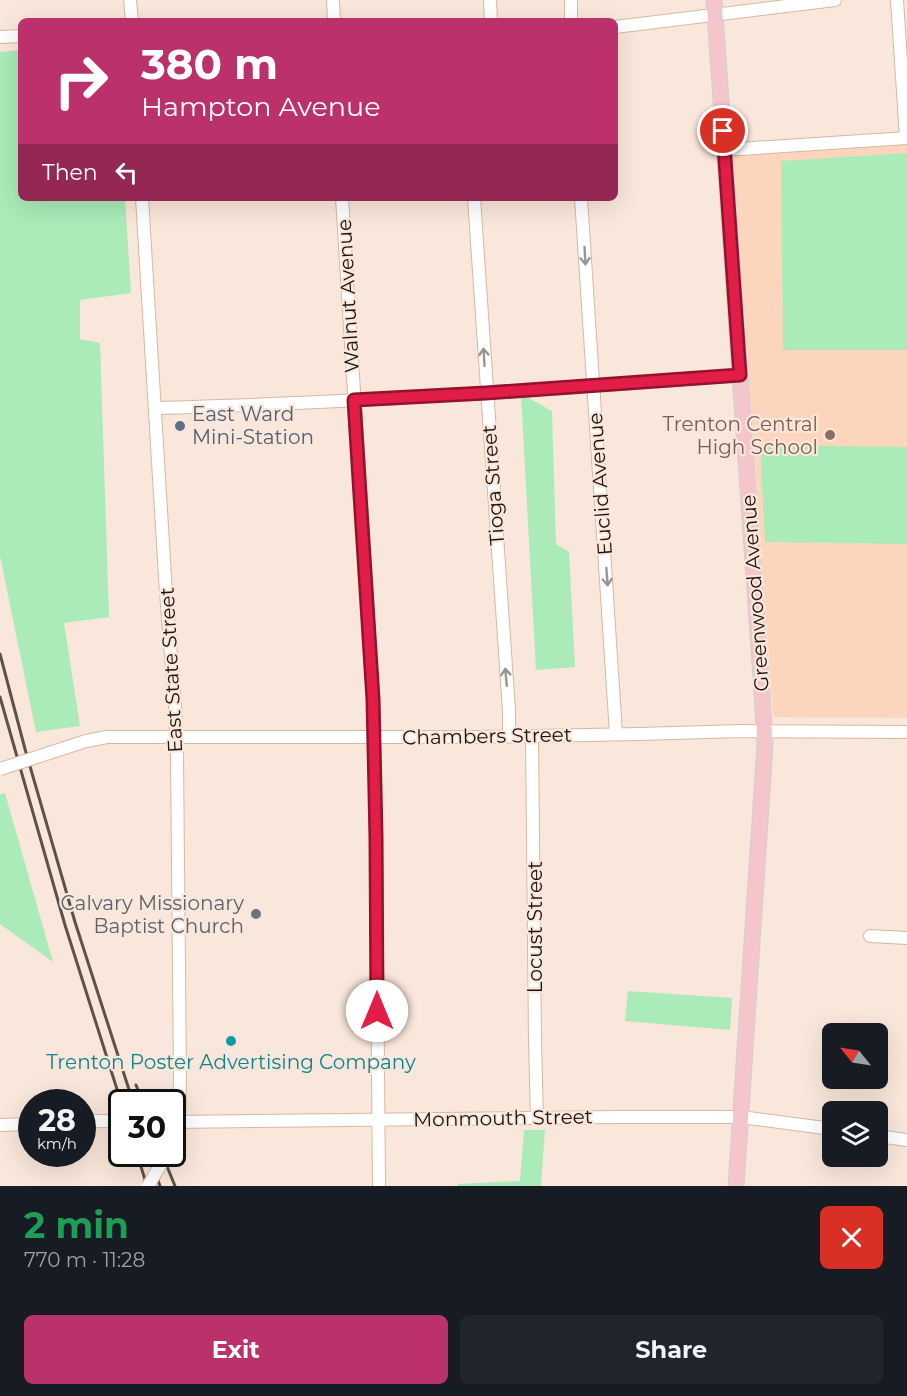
<!DOCTYPE html>
<meta charset="utf-8">
<style>
:root{--surface:#171b24;--page:#20242c;--text:#f1f3f6;--muted:#9ea1a6;--accent:#bb316b}
body{margin:0;font-family:Montserrat,sans-serif;background:var(--page);color:var(--text);height:100vh;display:flex;flex-direction:column;font-size:22px;white-space:nowrap}
*{box-sizing:border-box;margin:0}
p{font-size:20px;color:var(--muted)}
.icon{flex:none;width:33px;height:33px;fill:none;stroke:currentColor;stroke-width:2;stroke-linecap:round;stroke-linejoin:round}
.map{position:relative;height:1186px;overflow:hidden}
.drawer{display:flex;flex-direction:column;background:var(--surface);flex:1}
.drawer>*{flex:none}
.guide{position:absolute;left:18px;top:18px;width:600px;height:183px;border-radius:9px;box-shadow:0 6px 24px #0002;background:#bb316b;color:#fff;overflow:hidden}
.needle{width:39px;rotate:300deg}
.tools{position:absolute;left:822px;top:1023px;display:grid;gap:12px}
.tools a{display:grid;place-items:center;width:66px;height:66px;border-radius:9px;background:var(--surface);box-shadow:0 6px 24px #0002;font-size:30px}
.speed{position:absolute;left:18px;top:1089px;display:flex;gap:12px;font-size:30px;font-weight:700;text-align:center}
.speed>*{display:grid;place-content:center;width:78px;height:78px;border-radius:50%;background:var(--surface);box-shadow:0 6px 24px #0002;line-height:1}
.speed small{font-size:15px;font-weight:400}
.speed .limit{border:3px solid #111;border-radius:9px;background:#fff;color:#111}
.pin{position:absolute;display:grid;place-items:center;width:51px;height:51px;color:#fff;margin:-26px;border:3px solid #fff;border-radius:50%;box-shadow:0 2px 6px #0007}
.me{position:absolute;width:66px;margin:-33px;rotate:0deg;stroke-linejoin:round;filter:drop-shadow(0 0 4px #0008)}
.turn{display:flex;align-items:center;gap:21px;height:126px;padding:0 24px;font-size:27px}
.turn .icon{width:78px;height:78px;stroke-width:2.5}
.turn b{display:block;font-size:42px;line-height:51px}
.then{display:flex;align-items:center;height:57px;padding:0 24px;background:#0003;gap:12px;font-size:22px}
.round{display:grid;place-items:center;flex:none;width:63px;height:63px;border-radius:9px;background:var(--page)}
.headline{display:flex;align-items:center;justify-content:space-between;height:102px;padding:0 24px}
h1{font-size:36px;font-weight:700;line-height:45px;color:#1e9e55}
.action{display:flex;gap:12px;margin-top:auto;padding:12px 24px}
.action a{flex:1;height:69px;border-radius:9px;background:var(--accent);color:#fff;font-size:24px;font-weight:700;line-height:69px;text-align:center}
.action a+a{background:var(--page);color:var(--text)}
.map>svg:first-child{display:block}
</style>
<div class="map">
<svg width="907" height="1186" viewBox="0 0 907 1186">
<rect width="100%" height="100%" fill="#fae7db"/>
<polygon fill="#fcd6bc" points="907,143 907,718 773,717 733,153"/>
<g fill="#aaebb9">
<polygon points="21,50 21,198 125,198 131,293 80,300 80,339 100,343 109,617 64,623 80,726 36,732 0,556 0,52"/>
<polygon points="907,153 907,350 783,350 781,161"/>
<polygon points="521,394 552,411 556,544 569,552 575,667 536,670"/>
<polygon points="760,445 907,447 907,544 765,542"/>
<polygon points="5,793 53,962 0,924 0,794"/>
<polygon points="628,991 732,998 730,1030 625,1021"/>
<polygon points="524,1130 545,1130 541,1186 458,1186 458,1184 520,1181"/>
</g>
<g fill="none" stroke-linecap="round" stroke-linejoin="round">
<defs>
<g id="minor">
<polyline points="130,0 132,21"/>
<polyline points="333,0 334,21"/>
<polyline points="490,0 491,21"/>
<polyline points="571,0 571,21"/>
<polyline points="897,0 906,138"/>
<polyline points="615,27 835,0"/>
<polyline points="0,37 21,36"/>
<polyline points="724,150 907,138"/>
<polyline points="142,198 166,593 175,706 177,756 180,1077 179,1121 172,1142"/>
<polyline points="342,198 373,699 376,837 379,1186"/>
<polyline points="474,198 509,711 509,736"/>
<polyline points="581,198 616,734"/>
<path d="M156,408C351,403 546,390 740,375"/>
<polyline points="532,736 535,1042 537,1118"/>
<polyline points="86,741 107,737 477,737 639,734 740,731 907,732"/>
<polyline points="870,936 907,938"/>
<polyline points="82,1122 102,1121"/>
<polyline points="172,1122 618,1117 741,1117 832,1129"/>
<polyline points="0,1125 32,1124"/>
<polyline points="878,1136 907,1140"/>
</g>
<polyline id="major" points="714,0 762,692 765,745 736,1186"/>
</defs>
<use href="#minor" stroke="#d6b8a3" stroke-width="14"/>
<use href="#major" stroke="#d2d0ce" stroke-width="17"/>
<use href="#minor" stroke="#fff" stroke-width="12"/>
<use href="#major" stroke="#f4c6cb" stroke-width="15"/>
<g stroke="#5e5149" stroke-width="3">
<polyline points="0,654 25,749 75,922 133,1102"/>
<polyline points="0,697 65,925 122,1105"/>
<polyline points="136,1085 143,1102"/>
<polyline points="113,1098 122,1125"/>
<polyline points="137,1154 147,1186"/>
<polyline points="149,1154 160,1186"/>
<polyline points="162,1154 175,1186"/>
</g>
<defs>
<g id="minor-bridge">
<polyline points="0,769 86,741"/>
<polyline points="102,1121 122,1122"/>
<polyline points="148,1186 167,1154"/>
</g>
</defs>
<use href="#minor-bridge" stroke="#d6b8a3" stroke-width="14" stroke-linecap="butt"/>
<use href="#minor-bridge" stroke="#fff" stroke-width="12"/>
</g>
<defs><path id="oneway-shaft" d="M-6 0H5M1.5-3L5.5 0L1.5 3" fill="none" stroke-width="1.6" stroke-linecap="round" stroke-linejoin="round" transform="scale(1.5)"/></defs>
<g stroke="#9a9592">
<use href="#oneway-shaft" transform="translate(585 256) rotate(87)"/>
<use href="#oneway-shaft" transform="translate(484 357) rotate(-93)"/>
<use href="#oneway-shaft" transform="translate(607 577) rotate(86)"/>
<use href="#oneway-shaft" transform="translate(506 677) rotate(-95)"/>
</g>
<g fill="none" stroke-linecap="round" stroke-linejoin="round">
<defs>
<polyline id="route" points="377,1011 376,837 373,699 354,400 486,393 740,375 723,131"/>
</defs>
<use href="#route" stroke="#92132f" stroke-width="15"/>
<use href="#route" stroke="#e11d48" stroke-width="10"/>
</g>
<circle fill="#5c6f8a" stroke="#fae7db" stroke-width="2" cx="180" cy="426" r="6"/>
<circle fill="#8d6e63" stroke="#fae7db" stroke-width="2" cx="830" cy="435" r="6"/>
<circle fill="#6b7280" stroke="#fae7db" stroke-width="2" cx="256" cy="914" r="6"/>
<circle fill="#0f9aa8" stroke="#fae7db" stroke-width="2" cx="231" cy="1041" r="6"/>
<g text-anchor="middle" dominant-baseline="central" stroke-width="4.5" stroke-linejoin="round" paint-order="stroke">
<g font-size="20" fill="#1e130c" stroke="#fae7db">
<text transform="translate(348 296) rotate(-93)">Walnut Avenue</text>
<text transform="translate(600 484) rotate(-94)">Euclid Avenue</text>
<text transform="translate(493 485) rotate(-94)">Tioga Street</text>
<text transform="translate(755 593) rotate(-94)">Greenwood Avenue</text>
<text transform="translate(171 670) rotate(-93)">East State Street</text>
<text transform="translate(487 736) rotate(-1)">Chambers Street</text>
<text transform="translate(535 927) rotate(-90)">Locust Street</text>
<text transform="translate(503 1118) rotate(-1)">Monmouth Street</text>
</g>
<g font-size="20" fill="#4e5e75" stroke="#fae7db" text-anchor="start">
<text x="192" y="414">East Ward<tspan x="192" dy="23">Mini-Station</tspan></text>
</g>
<g font-size="20" fill="#785e54" stroke="#fae7db" text-anchor="end">
<text x="818" y="424">Trenton Central<tspan x="818" dy="23">High School</tspan></text>
</g>
<g font-size="20" fill="#5b616d" stroke="#fae7db" text-anchor="end">
<text x="244" y="903">Calvary Missionary<tspan x="244" dy="23">Baptist Church</tspan></text>
</g>
<g font-size="20" fill="#0d838f" stroke="#fae7db">
<text x="231" y="1062">Trenton Poster Advertising Company</text>
</g>
</g>
</svg>
<div class="tools">
<a><svg class="needle" viewBox="-14 -14 28 28"><path d="M0-13l5 13h-10z" fill="#e53935"/><path d="M0 13l5-13h-10z" fill="#9ea1a6"/></svg></a>
<a><svg class="icon" aria-label="layers" viewBox="0 0 24 24"><path d="M12 4l9 5-9 5-9-5zM3 14l9 5 9-5"/></svg></a>
</div>
<div class="speed"><div>28<small>km/h</small></div><div class="limit">30</div></div>
<div class="pin" style="left:723px;top:131px;background:#d93025"><svg class="icon" aria-label="arrive" viewBox="0 0 24 24"><path d="M6 21V4h12l-3 4 3 4H6"/></svg></div>
<svg class="me" style="left:377px;top:1011px" viewBox="-20 -20 40 40"><circle r="19" fill="#fff"/><path d="M0-13L10 11 0 6-10 11z" fill="#e11d48"/></svg>
<div class="guide">
<div class="turn"><svg class="icon" aria-label="right" viewBox="0 0 24 24"><path d="M7 20v-9h11M14 6l5 5-5 5"/></svg><div><b>380 m</b>Hampton Avenue</div></div>
<div class="then">Then<svg class="icon" aria-label="left" viewBox="0 0 24 24"><path d="M17 20v-9H6M10 6l-5 5 5 5"/></svg></div>
</div>
</div>
<section class="drawer">
<div class="headline"><div><h1>2 min</h1><p>770 m · 11:28</p></div><a class="round" style="background:#d93025;color:#fff"><svg class="icon" aria-label="close" viewBox="0 0 24 24"><path d="M6 6l12 12M18 6L6 18"/></svg></a></div>
<div class="action"><a>Exit</a><a>Share</a></div>
</section>
